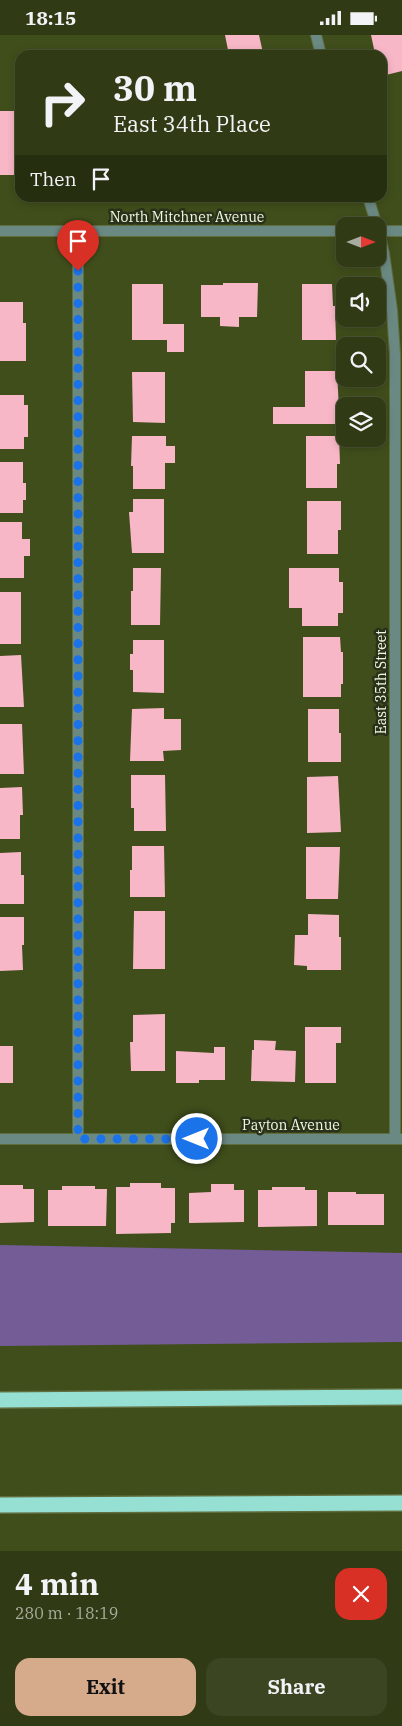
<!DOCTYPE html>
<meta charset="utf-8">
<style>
:root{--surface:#303a14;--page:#3c4522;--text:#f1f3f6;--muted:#a8ada0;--line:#4b5434;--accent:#d6ab8b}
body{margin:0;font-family:"IBM Plex Serif",serif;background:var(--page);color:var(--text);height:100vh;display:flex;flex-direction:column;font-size:19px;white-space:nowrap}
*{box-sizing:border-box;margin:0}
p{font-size:16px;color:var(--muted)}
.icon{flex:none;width:28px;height:28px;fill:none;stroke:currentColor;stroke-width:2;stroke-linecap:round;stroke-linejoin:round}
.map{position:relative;height:1516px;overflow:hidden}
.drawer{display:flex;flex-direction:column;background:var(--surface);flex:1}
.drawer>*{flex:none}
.top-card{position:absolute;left:15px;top:15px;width:372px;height:152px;border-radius:15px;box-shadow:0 2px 8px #0003,0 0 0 1px var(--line);background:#303a14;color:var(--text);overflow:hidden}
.needle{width:32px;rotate:90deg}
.fabs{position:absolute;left:336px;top:182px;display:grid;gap:10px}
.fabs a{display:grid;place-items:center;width:50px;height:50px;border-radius:10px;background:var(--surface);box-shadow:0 2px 8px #0003,0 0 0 1px var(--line);font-size:25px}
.pin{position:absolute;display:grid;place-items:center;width:42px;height:42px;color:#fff;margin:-51px -21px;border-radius:50% 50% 50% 0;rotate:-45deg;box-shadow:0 0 5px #0007}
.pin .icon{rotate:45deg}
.me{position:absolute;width:55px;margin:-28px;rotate:270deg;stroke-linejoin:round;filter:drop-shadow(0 0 4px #0008)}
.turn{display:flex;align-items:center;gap:18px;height:105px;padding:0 15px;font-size:22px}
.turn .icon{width:65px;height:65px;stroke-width:2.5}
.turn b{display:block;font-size:35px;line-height:42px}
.then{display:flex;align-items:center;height:48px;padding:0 15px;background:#0003;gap:10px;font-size:19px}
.round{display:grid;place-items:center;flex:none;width:52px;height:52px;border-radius:15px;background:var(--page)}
.headline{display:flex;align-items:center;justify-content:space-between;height:85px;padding:0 15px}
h1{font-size:30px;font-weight:800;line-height:38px}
.button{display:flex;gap:10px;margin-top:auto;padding:10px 15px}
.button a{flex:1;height:58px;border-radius:15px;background:var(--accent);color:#111;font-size:20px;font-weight:800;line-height:58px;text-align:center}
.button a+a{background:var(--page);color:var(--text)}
.status{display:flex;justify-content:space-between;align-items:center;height:35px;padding:0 25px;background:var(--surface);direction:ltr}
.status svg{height:14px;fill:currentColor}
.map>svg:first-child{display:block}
</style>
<div class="status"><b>18:15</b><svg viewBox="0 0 49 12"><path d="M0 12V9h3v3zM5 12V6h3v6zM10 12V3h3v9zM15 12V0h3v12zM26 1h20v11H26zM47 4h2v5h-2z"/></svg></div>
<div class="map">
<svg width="402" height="1516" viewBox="0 0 402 1516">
<rect width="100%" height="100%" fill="#404e1b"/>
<polygon fill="#745c96" points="0,1210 402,1218 402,1307 0,1311"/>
<g fill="#f8b7c7">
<polygon points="225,0 259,0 263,18 261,18 261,20 229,20"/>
<polygon points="371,0 402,0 402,36 382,41 382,20 373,20 372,14 374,14"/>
<polygon points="0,76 14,76 14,108 20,108 20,140 0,140"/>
<polygon points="223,248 258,248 257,282 239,282 239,292 220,291 220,282 201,282 201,250 223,250"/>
<polygon points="132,249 163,249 163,289 184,289 184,317 167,317 167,305 132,305"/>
<polygon points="302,249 332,249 333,271 335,271 336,305 302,305"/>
<polygon points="0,267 23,267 23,288 26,288 26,326 0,326"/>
<polygon points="305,336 337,336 339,375 336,375 336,389 273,389 273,372 305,372"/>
<polygon points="132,337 165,337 165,388 133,387"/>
<polygon points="0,360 24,360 24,370 28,370 28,402 24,402 24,414 0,414"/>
<polygon points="132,401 166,401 166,411 175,411 175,428 165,428 165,454 133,454 133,431 131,431"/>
<polygon points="306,401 339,401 340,429 337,429 337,453 306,453"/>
<polygon points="0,427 23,427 23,448 26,448 26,465 23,465 23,478 0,478"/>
<polygon points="133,464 164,464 164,518 132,518 129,477 133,477"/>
<polygon points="307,466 341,466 341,495 338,495 338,519 307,519"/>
<polygon points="0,487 22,487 22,504 30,504 30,521 24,521 24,543 0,543"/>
<polygon points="133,533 161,533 160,590 131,590 131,556 133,556"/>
<polygon points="289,533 339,533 339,547 343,547 343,578 338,578 338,591 302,591 302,573 289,573"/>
<rect x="0" y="557" width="21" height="52"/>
<polygon points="303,602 340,602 341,617 343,617 343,649 341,649 341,662 303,662"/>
<polygon points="133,605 164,605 164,658 133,657 133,635 130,635 130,619 133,619"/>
<polygon points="21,620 24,672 0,672 0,621"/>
<polygon points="164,673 164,684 181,684 181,715 163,716 164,726 130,726 132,674"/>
<polygon points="308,674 339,674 339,698 341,698 341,727 308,727"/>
<polygon points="0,689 22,689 24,739 0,739"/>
<polygon points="131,740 165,740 166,796 134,796 134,773 131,773"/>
<polygon points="338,741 341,797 307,798 307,742"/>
<polygon points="22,752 23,780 20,780 20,804 0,804 0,753"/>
<polygon points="132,811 164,811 165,862 130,862 130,835 132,835"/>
<polygon points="306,812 340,812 338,864 306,864"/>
<polygon points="21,817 21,840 24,840 24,869 0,869 0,818"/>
<polygon points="134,876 165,876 165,934 133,934"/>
<polygon points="308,879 339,880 339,902 341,902 341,935 307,935 307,931 294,930 295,900 308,900"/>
<polygon points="0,882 24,882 24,910 22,910 23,935 0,936"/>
<polygon points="165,979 165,1036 131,1036 130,1007 133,1007 133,980"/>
<polygon points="305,992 341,992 341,1008 336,1008 336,1048 305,1048"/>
<polygon points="254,1005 276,1006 275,1015 296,1016 295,1047 251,1046 252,1015 254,1015"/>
<rect x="0" y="1011" width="13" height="37"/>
<polygon points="214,1012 225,1012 225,1045 199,1045 199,1048 176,1048 176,1016 214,1018"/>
<polygon points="130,1148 161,1148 161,1153 175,1153 175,1188 171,1188 171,1198 116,1199 116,1152 130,1152"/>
<polygon points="211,1149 234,1149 234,1155 244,1155 244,1187 189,1188 189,1158 211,1157"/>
<polygon points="0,1150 23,1150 23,1154 34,1154 34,1187 0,1188"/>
<polygon points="62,1151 95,1151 95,1154 107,1154 106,1191 48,1191 48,1155 62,1155"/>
<polygon points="272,1152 305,1152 305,1155 317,1155 317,1191 258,1192 258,1155 272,1155"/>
<polygon points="328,1157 356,1157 356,1159 384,1159 384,1190 328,1190"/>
</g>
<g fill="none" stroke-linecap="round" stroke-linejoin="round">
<defs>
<g id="street">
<polyline points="316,0 321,20"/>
<polyline points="368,162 377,191"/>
<polyline points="378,192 384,218 392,275 395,320 395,1104"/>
<polyline points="0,196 345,196"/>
<polyline points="378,196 402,196"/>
<polyline points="0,1104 401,1104"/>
<polyline points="78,1104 78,196"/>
</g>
<g id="highway">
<polyline points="0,1365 402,1362"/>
<polyline points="0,1470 402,1468"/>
</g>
</defs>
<use href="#street" stroke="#606d3e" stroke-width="12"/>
<use href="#highway" stroke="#606d3e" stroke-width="18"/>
<use href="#street" stroke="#6b8983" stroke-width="10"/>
<use href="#highway" stroke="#95e0d3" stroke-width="15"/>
</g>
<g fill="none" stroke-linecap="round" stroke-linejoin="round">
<polyline stroke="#1a73e8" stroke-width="9" stroke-dasharray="0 16.2" points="78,236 78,1104 197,1104"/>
</g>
<g text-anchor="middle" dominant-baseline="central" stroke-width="5" stroke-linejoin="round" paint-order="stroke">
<g font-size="14" fill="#f0f9dd" stroke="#2a311b">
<text x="187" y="182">North Mitchner Avenue</text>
<text transform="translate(381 647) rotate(-90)">East 35th Street</text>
<text x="291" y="1090">Payton Avenue</text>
</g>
</g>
</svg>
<div class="fabs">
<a><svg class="needle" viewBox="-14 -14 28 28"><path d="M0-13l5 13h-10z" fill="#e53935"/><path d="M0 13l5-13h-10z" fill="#a8ada0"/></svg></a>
<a><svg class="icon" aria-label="sound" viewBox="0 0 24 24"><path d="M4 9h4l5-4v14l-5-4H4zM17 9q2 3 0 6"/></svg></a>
<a><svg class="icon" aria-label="search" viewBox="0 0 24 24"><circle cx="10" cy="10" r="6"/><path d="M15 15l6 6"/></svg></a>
<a><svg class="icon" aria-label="layers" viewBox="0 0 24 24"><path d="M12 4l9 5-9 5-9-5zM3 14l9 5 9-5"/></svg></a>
</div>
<div class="pin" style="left:78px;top:236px;background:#d93025"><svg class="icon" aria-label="arrive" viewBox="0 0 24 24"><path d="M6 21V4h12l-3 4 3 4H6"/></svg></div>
<svg class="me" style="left:197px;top:1104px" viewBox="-20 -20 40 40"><circle r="17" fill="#1a73e8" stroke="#fff" stroke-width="3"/><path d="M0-11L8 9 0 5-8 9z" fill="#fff"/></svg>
<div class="top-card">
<div class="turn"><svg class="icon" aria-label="right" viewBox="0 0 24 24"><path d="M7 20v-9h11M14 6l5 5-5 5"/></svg><div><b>30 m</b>East 34th Place</div></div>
<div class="then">Then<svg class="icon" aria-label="arrive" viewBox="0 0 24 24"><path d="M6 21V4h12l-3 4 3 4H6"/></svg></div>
</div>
</div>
<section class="drawer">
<div class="headline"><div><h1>4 min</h1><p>280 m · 18:19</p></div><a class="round" style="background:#d93025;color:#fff"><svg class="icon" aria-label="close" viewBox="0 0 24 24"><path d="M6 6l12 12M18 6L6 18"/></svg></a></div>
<div class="button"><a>Exit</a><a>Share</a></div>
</section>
